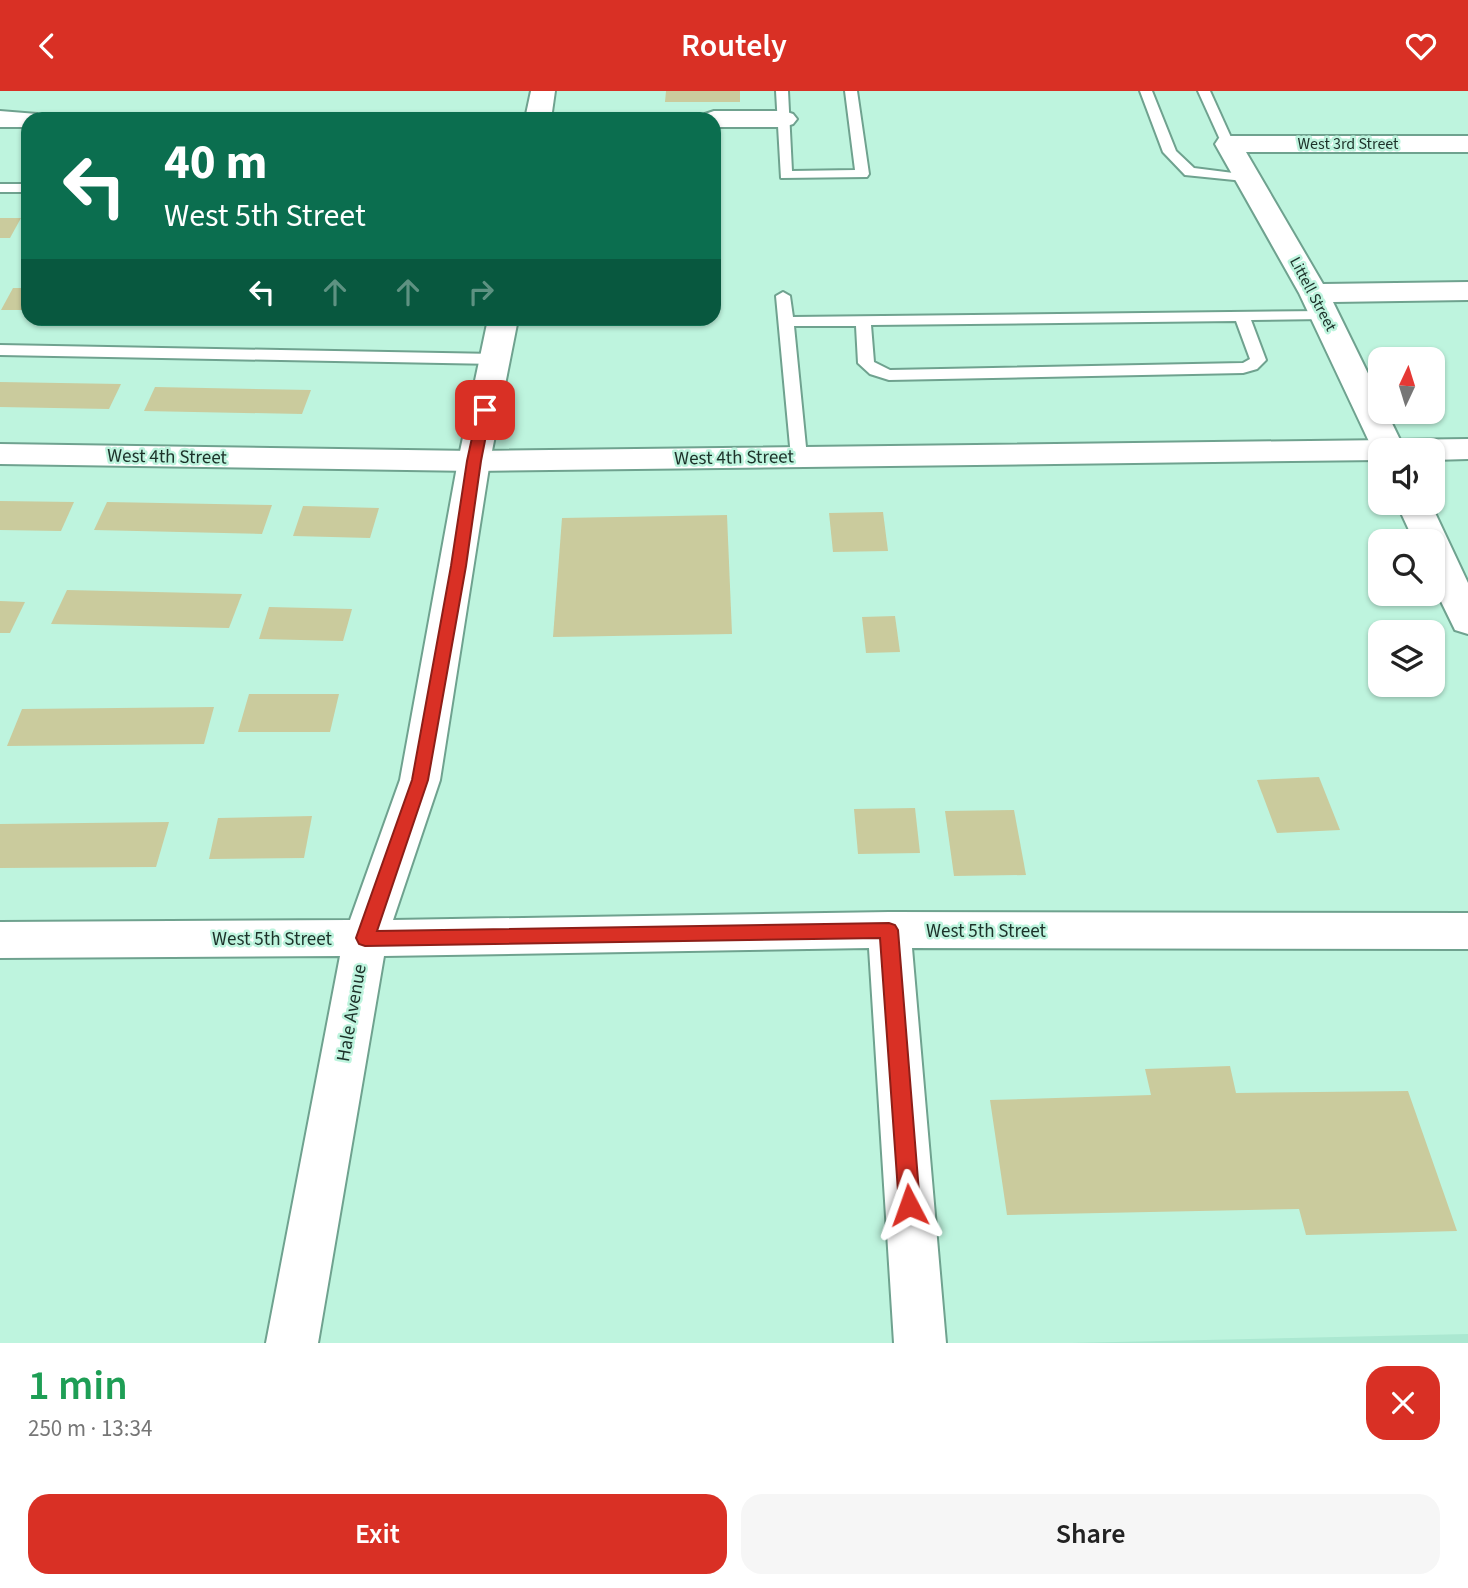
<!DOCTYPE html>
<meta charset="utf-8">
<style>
:root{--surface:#fff;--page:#f6f6f6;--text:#222;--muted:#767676;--accent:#d93025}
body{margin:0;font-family:"Source Sans 3",sans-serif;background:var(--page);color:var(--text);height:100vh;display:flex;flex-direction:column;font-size:26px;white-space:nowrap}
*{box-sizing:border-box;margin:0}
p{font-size:23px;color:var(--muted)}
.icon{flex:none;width:38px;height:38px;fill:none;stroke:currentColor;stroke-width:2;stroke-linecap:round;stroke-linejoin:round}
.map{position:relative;height:1252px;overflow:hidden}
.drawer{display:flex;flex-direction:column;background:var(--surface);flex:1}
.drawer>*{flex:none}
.guide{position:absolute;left:21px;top:21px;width:700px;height:214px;border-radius:21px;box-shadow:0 2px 5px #0004;background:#0b6e4f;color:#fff;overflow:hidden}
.needle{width:46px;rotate:4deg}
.controls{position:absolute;left:1368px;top:256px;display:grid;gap:14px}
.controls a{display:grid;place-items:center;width:77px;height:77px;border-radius:14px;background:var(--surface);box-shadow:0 2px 5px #0004;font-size:35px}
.pin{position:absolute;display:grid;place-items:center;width:60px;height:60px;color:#fff;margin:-30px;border-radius:14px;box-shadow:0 4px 10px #0006}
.me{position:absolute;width:77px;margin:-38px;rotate:356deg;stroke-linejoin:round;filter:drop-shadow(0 0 5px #0008)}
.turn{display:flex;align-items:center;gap:24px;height:147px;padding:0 28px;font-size:32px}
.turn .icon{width:91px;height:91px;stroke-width:2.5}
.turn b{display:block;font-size:49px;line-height:60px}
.lanes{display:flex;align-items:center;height:66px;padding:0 28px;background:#0003;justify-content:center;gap:35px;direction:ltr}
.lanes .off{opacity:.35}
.round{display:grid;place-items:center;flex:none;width:74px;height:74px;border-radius:21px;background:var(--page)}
.head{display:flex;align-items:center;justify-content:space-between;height:119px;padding:0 28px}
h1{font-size:42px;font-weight:600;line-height:52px;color:#1e9e55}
.primary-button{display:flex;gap:14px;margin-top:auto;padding:14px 28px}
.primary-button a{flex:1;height:80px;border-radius:21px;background:var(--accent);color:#fff;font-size:28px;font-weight:600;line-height:80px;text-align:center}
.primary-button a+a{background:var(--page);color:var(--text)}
header{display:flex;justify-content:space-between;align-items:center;height:91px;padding:0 28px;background:var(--accent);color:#fff;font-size:32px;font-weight:600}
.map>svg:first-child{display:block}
</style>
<header><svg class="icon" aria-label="back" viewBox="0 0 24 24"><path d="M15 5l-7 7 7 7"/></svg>Routely<svg class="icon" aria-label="heart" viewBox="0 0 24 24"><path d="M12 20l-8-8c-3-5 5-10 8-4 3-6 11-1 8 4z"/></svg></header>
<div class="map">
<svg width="1468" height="1252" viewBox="0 0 1468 1252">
<rect width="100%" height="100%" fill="#bef4de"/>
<polygon fill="#abe8d1" points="1468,1243 1468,1252 1071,1252"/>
<g fill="#cacb9d">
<polygon points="666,0 740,0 740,11 665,11"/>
<polygon points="0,127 21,127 10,147 0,147"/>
<polygon points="13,197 28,197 28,219 1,219"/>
<polygon points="0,291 121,293 109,318 0,316"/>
<polygon points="155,296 311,299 302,323 144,320"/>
<polygon points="0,410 74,411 61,440 0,439"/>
<polygon points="107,411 272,414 262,443 94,439"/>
<polygon points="303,415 379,417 370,447 293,445"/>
<polygon points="883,421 888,460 833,461 829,422"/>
<polygon points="727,424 732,543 553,546 562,427"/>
<polygon points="67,499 242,503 229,537 51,533"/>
<polygon points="0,510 25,511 10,542 0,542"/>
<polygon points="269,516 352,518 343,550 259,548"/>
<polygon points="895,525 900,561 866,562 862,526"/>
<polygon points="249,603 339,603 330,641 238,641"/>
<polygon points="214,616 204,653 7,655 22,618"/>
<polygon points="1319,686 1340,739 1277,742 1257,689"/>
<polygon points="915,717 920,762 858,763 854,718"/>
<polygon points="1014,719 1026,784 954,785 945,720"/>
<polygon points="312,725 304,767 209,768 218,727"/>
<polygon points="169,731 156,776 0,777 0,733"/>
<polygon points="1230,975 1236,1002 1408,1000 1457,1140 1306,1144 1299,1118 1007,1124 990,1009 1151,1004 1145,978"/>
</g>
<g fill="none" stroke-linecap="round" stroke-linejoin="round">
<defs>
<g id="service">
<polygon points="776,0 788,0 792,80 855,79 845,0 857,0 869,83 867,86 781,87"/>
<polygon points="1140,0 1152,0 1176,60 1194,77 1249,84 1256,88 1254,91 1185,84 1163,61"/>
<polygon points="1198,0 1210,0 1234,53 1233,56 1228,57 1222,53"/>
<rect x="0" y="93" width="28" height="8"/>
<path d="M783,201L790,205L793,226L1325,220L1332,224L1325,228L1251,229L1266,269L1257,278L1243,282L889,289L870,283L858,272L856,235H794L807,366L799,371L791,366L776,205ZM1236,230L1250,268L1243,272L890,279L874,271L871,234Z"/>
<polygon points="0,254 496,263 504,268 496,273 0,264"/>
</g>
<g id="minor">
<polygon points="531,0 555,0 551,28 525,28"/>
<polygon points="0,20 37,23 41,28 28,28 28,36 0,36"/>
<polygon points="714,20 784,20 793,23 797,28 793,33 784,36 714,36 714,28 701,28 705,23"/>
<polygon points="1228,45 1468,45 1468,61 1246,61 1323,193 1468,191 1468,209 1333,211 1381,309 1381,320 1386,320 1405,359 1381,359 1381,367 1373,359 1299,202 1215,53 1219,47"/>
<polygon points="488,228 518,228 490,370 440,689 393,829 889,821 1468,822 1468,858 912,857 946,1252 894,1252 869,857 384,865 318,1252 266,1252 340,865 0,867 0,831 350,829 400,689 458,370"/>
<polygon points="1396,411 1430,411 1468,492 1468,543 1455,539 1433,494 1433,450 1414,450"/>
</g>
<polygon id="primary" points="1468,348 1468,368 1433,369 1433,359 1381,359 1381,369 474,380 0,373 0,353 474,360"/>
</defs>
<use href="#service" stroke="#6fa28f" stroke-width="4"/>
<use href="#minor" stroke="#6fa28f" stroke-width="4"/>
<use href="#primary" stroke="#6fa28f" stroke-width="4"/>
<use href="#service" fill="#fff" fill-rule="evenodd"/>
<use href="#minor" fill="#fff" fill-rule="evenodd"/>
<use href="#primary" fill="#fff" fill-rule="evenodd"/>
</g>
<polygon fill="#d93025" stroke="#8d1f18" stroke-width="2" points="485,315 491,319 481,370 466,475 428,689 377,840 889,832 895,834 898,839 920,1114 917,1121 909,1124 902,1121 899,1114 880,847 365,855 359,853 356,847 412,689 451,475 467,370 478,319"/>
<g text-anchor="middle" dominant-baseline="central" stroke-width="5" stroke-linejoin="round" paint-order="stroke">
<g font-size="16" fill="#1c3129" stroke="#bef4de">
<text x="1348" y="53">West 3rd Street</text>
<text transform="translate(1313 203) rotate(62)">Littell Street</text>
</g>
<g font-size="19" fill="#1c3129" stroke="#bef4de">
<text transform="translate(167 366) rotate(1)">West 4th Street</text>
<text transform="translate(734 367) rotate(-1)">West 4th Street</text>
<text x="986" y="840">West 5th Street</text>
<text x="272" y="848">West 5th Street</text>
<text transform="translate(352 922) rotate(-80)">Hale Avenue</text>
</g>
</g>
</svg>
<div class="controls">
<a><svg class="needle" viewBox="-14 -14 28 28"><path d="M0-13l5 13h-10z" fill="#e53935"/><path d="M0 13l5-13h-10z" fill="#767676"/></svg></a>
<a><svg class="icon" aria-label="sound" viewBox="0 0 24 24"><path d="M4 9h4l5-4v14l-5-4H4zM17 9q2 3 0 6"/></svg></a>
<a><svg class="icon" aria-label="search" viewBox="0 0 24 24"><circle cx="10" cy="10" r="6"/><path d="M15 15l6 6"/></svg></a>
<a><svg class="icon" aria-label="layers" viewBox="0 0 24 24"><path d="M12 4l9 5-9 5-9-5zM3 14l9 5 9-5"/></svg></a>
</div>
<div class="pin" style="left:485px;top:319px;background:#d93025"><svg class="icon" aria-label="arrive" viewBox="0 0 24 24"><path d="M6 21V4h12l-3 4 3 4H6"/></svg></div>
<svg class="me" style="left:909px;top:1114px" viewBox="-20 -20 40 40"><path d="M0-17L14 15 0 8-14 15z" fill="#d93025" stroke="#fff" stroke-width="4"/></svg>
<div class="guide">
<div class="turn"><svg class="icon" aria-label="left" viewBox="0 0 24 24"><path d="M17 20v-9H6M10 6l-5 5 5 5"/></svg><div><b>40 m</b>West 5th Street</div></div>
<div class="lanes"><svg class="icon" aria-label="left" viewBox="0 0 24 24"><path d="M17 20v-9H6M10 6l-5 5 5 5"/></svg><svg class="icon off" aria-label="ahead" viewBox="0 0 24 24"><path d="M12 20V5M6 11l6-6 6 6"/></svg><svg class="icon off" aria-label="ahead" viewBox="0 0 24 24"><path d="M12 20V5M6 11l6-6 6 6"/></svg><svg class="icon off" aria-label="right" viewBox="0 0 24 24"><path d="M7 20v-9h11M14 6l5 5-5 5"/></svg></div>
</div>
</div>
<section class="drawer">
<div class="head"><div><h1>1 min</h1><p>250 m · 13:34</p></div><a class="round" style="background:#d93025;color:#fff"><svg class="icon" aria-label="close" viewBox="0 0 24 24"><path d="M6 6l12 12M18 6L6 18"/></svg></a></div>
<div class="primary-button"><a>Exit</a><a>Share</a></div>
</section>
